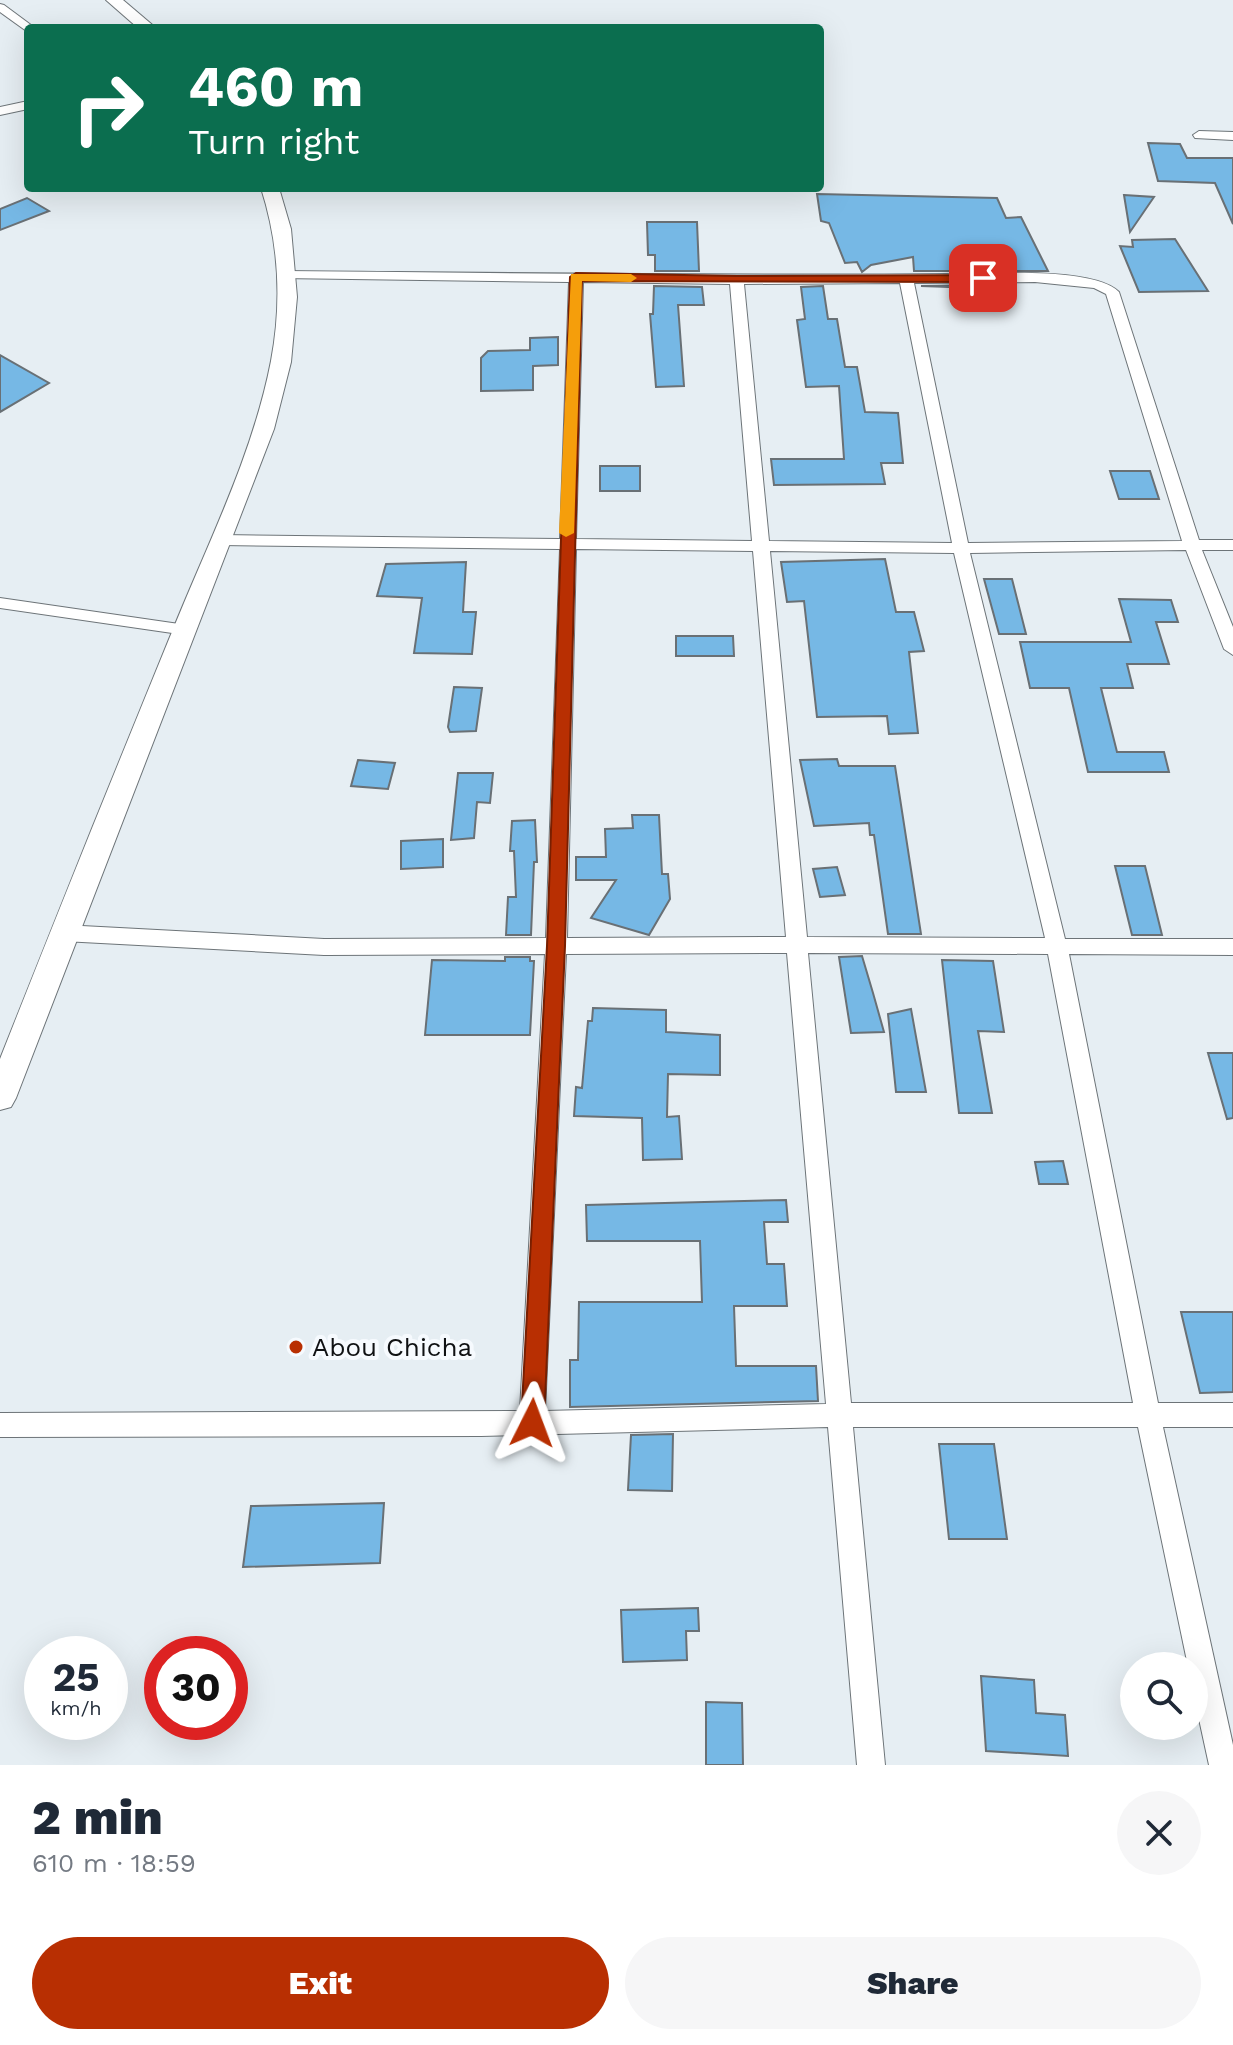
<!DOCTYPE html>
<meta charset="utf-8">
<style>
:root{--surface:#fff;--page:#f6f6f7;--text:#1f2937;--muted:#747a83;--accent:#b82f02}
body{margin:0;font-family:"Work Sans",sans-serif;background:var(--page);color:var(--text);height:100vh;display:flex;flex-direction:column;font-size:30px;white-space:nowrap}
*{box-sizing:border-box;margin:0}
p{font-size:26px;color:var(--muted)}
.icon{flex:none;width:44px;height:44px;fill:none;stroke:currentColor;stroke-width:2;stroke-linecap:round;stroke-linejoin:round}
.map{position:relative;height:1765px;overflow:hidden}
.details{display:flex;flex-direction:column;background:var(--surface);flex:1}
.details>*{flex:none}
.top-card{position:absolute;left:24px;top:24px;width:800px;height:168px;border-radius:8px;box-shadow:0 8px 32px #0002;background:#0b6e4f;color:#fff;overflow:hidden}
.buttons{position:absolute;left:1120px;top:1652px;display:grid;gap:16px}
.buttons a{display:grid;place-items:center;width:88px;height:88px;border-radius:50%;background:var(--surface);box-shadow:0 8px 32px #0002;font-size:40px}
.speed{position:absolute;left:24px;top:1636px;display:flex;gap:16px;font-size:40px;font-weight:700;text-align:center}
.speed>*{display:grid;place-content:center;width:104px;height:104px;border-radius:50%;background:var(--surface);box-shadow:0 8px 32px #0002;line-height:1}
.speed small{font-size:20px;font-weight:400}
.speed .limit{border:12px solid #d22;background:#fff;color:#111}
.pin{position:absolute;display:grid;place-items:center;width:68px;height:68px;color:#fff;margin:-34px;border-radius:16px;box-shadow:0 4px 12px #0006}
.me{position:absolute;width:88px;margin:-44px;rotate:3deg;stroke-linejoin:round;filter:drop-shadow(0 0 6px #0008)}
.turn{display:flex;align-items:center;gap:28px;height:168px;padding:0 32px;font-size:36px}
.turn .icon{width:104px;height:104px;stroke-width:2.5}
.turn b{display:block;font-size:56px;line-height:68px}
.round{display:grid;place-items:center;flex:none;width:84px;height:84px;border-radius:42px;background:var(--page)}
.overview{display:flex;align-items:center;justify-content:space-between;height:136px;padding:0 32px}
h1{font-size:48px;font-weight:800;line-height:60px}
.cta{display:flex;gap:16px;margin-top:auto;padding:16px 32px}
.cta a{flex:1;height:92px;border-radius:48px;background:var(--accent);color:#fff;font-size:32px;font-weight:800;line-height:92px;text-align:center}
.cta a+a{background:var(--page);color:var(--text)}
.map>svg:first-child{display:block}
</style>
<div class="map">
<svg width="1233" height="1765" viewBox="0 0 1233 1765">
<rect width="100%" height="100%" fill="#e6eef3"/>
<g fill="#76b8e5" stroke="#697075" stroke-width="2">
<polygon points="1148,143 1180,144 1187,158 1233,158 1233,224 1215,183 1158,181"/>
<polygon points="817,194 997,198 1006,218 1021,217 1048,271 914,271 913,257 871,265 862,272 857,262 845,263 829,223 821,221"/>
<polygon points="1124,195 1154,197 1130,232"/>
<polygon points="27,198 49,211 0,230 0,209"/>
<polygon points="647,222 697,222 699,271 655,271 655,255 648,255"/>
<polygon points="1175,239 1208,291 1139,292 1120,246 1133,247 1132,240"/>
<polygon points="986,285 990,296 955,297 950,287 921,286"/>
<polygon points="654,286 702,287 704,305 678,305 684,386 656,387 650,314 653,314"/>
<polygon points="823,286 828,319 837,319 845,367 857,367 865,412 898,413 903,463 881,463 885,484 774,485 771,459 844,459 839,386 806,387 797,320 805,319 801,287"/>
<polygon points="558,337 558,365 533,366 533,390 481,391 481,358 488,351 530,350 530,338"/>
<polygon points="0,355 49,383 0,412"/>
<rect x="600" y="466" width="40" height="25"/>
<polygon points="1110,471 1150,471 1159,499 1119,499"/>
<polygon points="885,559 896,612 914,612 924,651 909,652 918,733 889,734 887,716 817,717 804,601 787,602 781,562"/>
<polygon points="466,562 463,612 476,612 472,654 414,653 422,598 377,596 386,564"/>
<polygon points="984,579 1012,579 1026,634 999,634"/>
<polygon points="1119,599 1171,600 1178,622 1156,622 1169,664 1127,664 1133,688 1101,688 1117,752 1164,752 1169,772 1088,772 1069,688 1030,688 1020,642 1131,642"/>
<polygon points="676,636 733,636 734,656 676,656"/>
<polygon points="454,687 482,688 476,731 450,732 448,727"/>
<polygon points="837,759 839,766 895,766 921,934 888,934 874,835 870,835 869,823 814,826 800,760"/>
<polygon points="358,760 395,763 388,789 351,786"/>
<polygon points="458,773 493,773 490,803 477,802 474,838 451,840"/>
<polygon points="632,815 659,815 662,874 668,874 670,899 649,935 591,918 616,880 576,880 576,857 606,857 605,829 633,828"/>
<polygon points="535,820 537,862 534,862 531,935 506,935 508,897 516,897 514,851 510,851 512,821"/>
<polygon points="443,839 443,867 401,869 401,841"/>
<polygon points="1115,866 1145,866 1162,935 1132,935"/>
<polygon points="837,867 845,895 820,897 813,869"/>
<polygon points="862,956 873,993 884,1032 851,1033 839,957"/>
<polygon points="505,957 530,957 530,961 534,961 530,1035 425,1035 432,960 505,961"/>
<polygon points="942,960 993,961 1004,1032 978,1031 992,1113 959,1113"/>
<polygon points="593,1008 666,1010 666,1032 720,1035 720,1075 668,1074 667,1117 679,1116 682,1159 643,1160 642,1118 574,1116 576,1087 582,1088 588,1021 592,1021"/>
<polygon points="911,1009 926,1092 896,1092 888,1014"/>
<polygon points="1208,1053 1233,1053 1233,1118 1227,1119"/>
<polygon points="1063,1161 1068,1184 1039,1184 1035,1162"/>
<polygon points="786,1200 788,1222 764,1222 767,1264 784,1264 787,1306 734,1306 736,1366 816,1366 818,1401 570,1407 570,1360 578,1360 579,1302 702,1302 700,1241 587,1241 586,1205"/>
<polygon points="1181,1312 1233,1312 1233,1392 1200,1393"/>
<polygon points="673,1434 672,1491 628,1490 631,1435"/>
<polygon points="939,1444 994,1444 1007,1539 949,1539"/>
<polygon points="384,1503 380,1563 243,1567 251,1506"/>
<polygon points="698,1608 699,1631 686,1631 687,1660 623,1662 621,1610"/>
<polygon points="981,1676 1034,1680 1036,1713 1065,1715 1068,1756 986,1751"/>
<polygon points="706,1702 742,1703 743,1765 706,1765"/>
</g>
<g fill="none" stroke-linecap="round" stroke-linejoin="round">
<defs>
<g id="minor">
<polygon points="0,4 4,5 35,28 25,30 0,12"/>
<polygon points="28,101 28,109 0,115 0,107"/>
<polygon points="1199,131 1233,132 1233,140 1195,138 1193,135"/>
<path d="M285,271C506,273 726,276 947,274C985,274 1093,266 1119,292L1199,540H1233V550H1202L1233,627V655L1224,649L1186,550L970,553L1065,939H1233V955L1069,954L1158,1403H1233V1427H1163L1233,1745V1765H1209L1194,1696V1666H1188L1138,1427H853L885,1765H857L828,1427L481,1436L0,1437V1413L520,1411L545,954L324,955L63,941L56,938L53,933L56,928L63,925L324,939L546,938L560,549L221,545L213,540L221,535L560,539L569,282L280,278V272ZM583,282L730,284L752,541L576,539ZM1035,282L1094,288L1106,294L1182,541L968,543L914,283ZM900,283L952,543L769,541L744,284ZM576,549L753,551L786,937L567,938ZM770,551L954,553L1045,938L807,937ZM787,953L826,1404L545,1411L566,954ZM808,953L1048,954L1133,1403H851Z"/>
<polygon points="0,598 186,625 195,630 186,635 0,608"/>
</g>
<g id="secondary">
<polygon points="106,0 123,0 156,28 138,28"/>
<path d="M261,188H279L291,229L297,297L291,362L274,429L16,1098L11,1107L0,1110V1059C57,914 115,771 174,627C209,541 253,454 271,361C282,303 279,244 261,188Z"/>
</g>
</defs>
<use href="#minor" stroke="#6d7478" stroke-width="2"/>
<use href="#secondary" stroke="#6d7478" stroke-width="2"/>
<use href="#minor" fill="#fff" fill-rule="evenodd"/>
<use href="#secondary" fill="#fff" fill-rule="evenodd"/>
</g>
<polygon fill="#b82f02" stroke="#781f01" stroke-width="2" points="576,273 737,276 983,275 990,278 983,282 582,281 565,946 544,1423 540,1431 532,1434 524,1431 521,1423 547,946 570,277"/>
<polygon fill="#f59e0b" points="571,274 631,274 637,278 631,282 582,281 574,533 566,537 559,533"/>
<circle fill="#b82f02" stroke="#f6fafe" stroke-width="3" cx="296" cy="1347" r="8"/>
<g text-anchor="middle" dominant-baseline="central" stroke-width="8" stroke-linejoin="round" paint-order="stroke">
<g font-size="26" fill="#0f1113" stroke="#f6fafe" text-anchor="start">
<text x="312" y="1347">Abou Chicha</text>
</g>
</g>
</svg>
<div class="buttons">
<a><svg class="icon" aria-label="search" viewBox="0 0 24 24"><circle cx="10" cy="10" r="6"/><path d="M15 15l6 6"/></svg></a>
</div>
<div class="speed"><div>25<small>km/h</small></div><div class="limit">30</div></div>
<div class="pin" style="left:983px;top:278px;background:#d93025"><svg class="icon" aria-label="arrive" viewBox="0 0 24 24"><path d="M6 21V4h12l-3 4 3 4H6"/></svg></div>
<svg class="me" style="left:532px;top:1423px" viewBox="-20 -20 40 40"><path d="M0-17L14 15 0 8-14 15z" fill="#b82f02" stroke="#fff" stroke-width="4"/></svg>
<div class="top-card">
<div class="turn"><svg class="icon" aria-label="right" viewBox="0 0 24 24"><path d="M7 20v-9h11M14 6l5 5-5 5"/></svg><div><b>460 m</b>Turn right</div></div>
</div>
</div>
<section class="details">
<div class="overview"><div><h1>2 min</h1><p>610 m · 18:59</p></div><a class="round"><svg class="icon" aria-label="close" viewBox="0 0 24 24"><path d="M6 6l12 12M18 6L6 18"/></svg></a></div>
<div class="cta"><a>Exit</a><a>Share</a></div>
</section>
